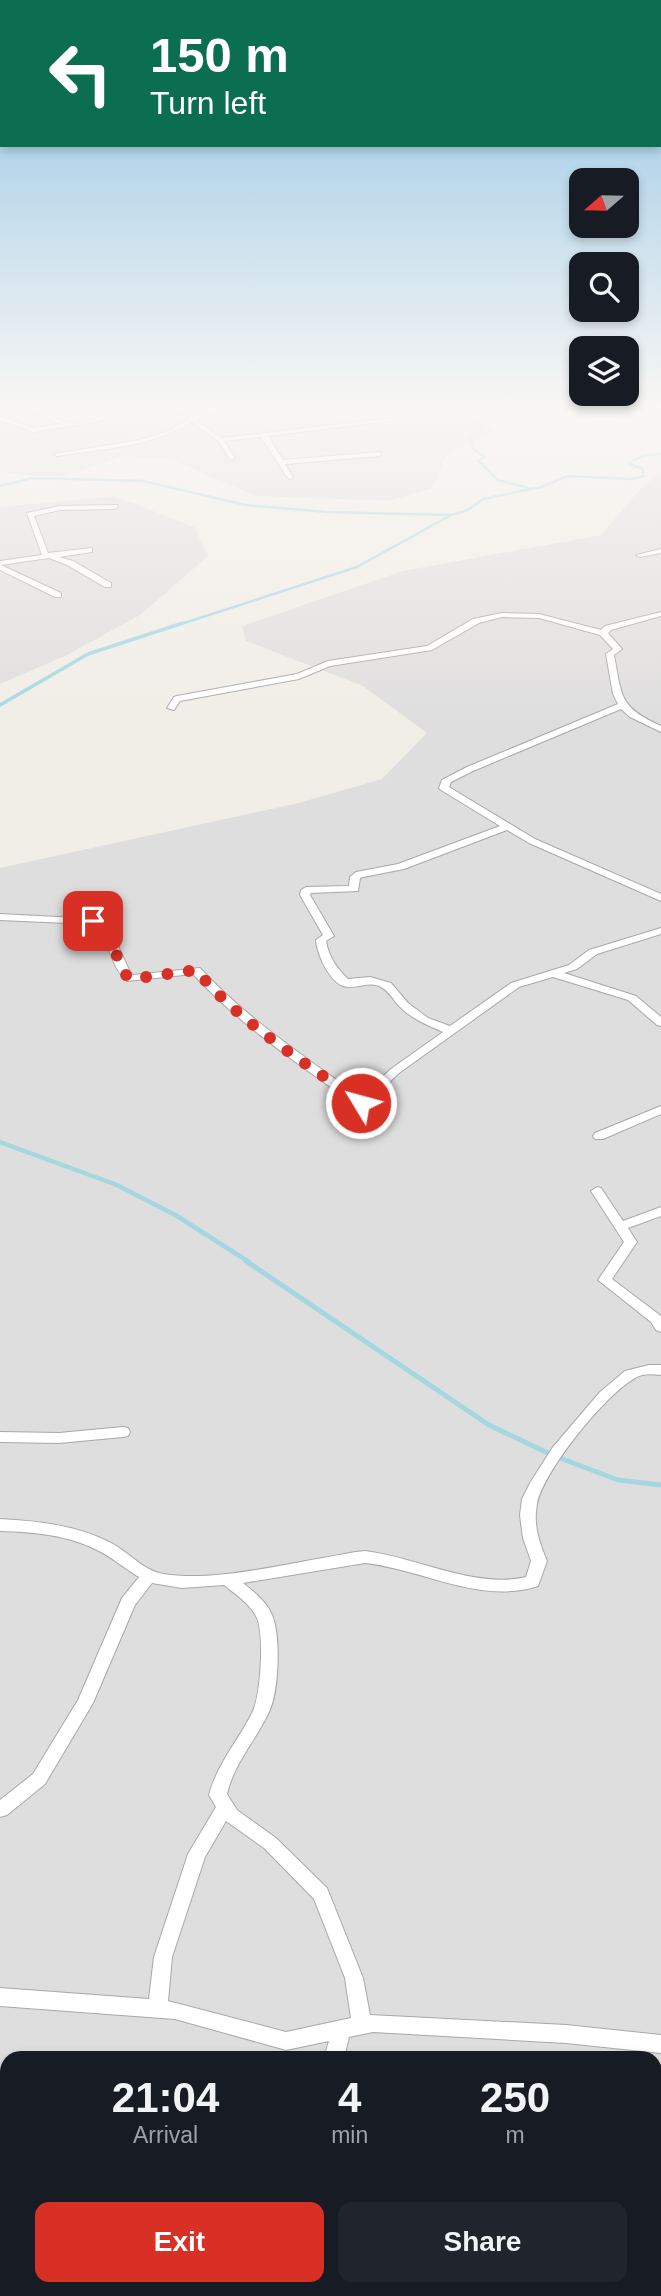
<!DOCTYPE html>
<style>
:root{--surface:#171b24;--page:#20242c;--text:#f1f3f6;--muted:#9ea1a6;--accent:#d93025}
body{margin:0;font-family:Helvetica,sans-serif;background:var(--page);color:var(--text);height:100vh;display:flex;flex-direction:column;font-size:26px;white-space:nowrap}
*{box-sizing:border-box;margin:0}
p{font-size:23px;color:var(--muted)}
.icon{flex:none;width:38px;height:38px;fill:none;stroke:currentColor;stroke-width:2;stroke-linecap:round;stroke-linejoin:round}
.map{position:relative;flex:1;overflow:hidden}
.sheet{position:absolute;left:0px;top:2051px;width:662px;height:245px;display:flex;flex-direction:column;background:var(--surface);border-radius:21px 21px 0 0;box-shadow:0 4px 10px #0003}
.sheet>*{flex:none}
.banner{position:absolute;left:0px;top:0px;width:662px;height:147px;box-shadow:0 4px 10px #0003;background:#0b6e4f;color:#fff;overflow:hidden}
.needle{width:46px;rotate:250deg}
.controls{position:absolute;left:569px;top:168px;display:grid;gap:14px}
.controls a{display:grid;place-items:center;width:70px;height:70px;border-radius:14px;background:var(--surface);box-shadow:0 4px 10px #0003;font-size:35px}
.pin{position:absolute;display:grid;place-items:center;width:60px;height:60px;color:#fff;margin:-30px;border-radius:14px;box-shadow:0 4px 10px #0006}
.me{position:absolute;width:77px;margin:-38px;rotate:307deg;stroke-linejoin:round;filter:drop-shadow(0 0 5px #0008)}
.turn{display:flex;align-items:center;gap:24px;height:147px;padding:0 35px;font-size:32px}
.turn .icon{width:91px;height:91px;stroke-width:2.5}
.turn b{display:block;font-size:49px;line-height:60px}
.eta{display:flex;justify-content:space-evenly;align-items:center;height:119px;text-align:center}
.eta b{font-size:42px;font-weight:700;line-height:49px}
.action{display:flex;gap:14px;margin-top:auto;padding:14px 35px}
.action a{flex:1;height:80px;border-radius:14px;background:var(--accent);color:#fff;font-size:28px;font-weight:700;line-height:80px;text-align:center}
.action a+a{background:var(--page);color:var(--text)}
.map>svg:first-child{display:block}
</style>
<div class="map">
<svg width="661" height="2296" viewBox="0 0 661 2296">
<rect width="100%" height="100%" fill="#f1ede7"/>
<g fill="#dfdede" fill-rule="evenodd">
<polygon points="0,404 471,404 494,432 447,453 432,488 389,501 256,496 170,459 122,456 64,476 35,476 0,471"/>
<path d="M661,472V2296H0V868L299,803L382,779L427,733L363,686L246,641L242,626L403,571L601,535L641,488ZM7,2058H654V2289H7Z"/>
<polygon points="115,496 194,527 208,556 140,615 67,655 0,684 0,507"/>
</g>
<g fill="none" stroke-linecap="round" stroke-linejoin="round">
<g stroke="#a5d7e1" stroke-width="2.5">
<polyline points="457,404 483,429 470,438 472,448 484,457 479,461 498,480 528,488"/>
<polyline points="0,486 32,478 143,481 245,505 327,512 450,515"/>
<polyline points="178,625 357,567 451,515 468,510 483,499 541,487 568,476 631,479 644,476 642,469 629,463 642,456 661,454"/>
</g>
<polyline stroke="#a5d7e1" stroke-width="3.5" points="0,705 88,654 183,623"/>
<polyline stroke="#a5d7e1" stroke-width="4.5" points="0,1142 117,1185 177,1216 249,1262"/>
<polyline stroke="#a5d7e1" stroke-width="5" points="246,1261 489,1425 552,1455 618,1480 661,1485"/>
<defs>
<g id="minor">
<path d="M18,404C37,404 52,421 69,423C95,426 118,404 143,404L96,422L33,432L0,420V416L34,428L60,424Z"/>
<path d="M152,404H162L197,414L221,404H230L198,419V422L221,438L393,418L396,420L268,436L283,460L379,452L382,454L379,456L285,464L293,477L290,479L287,477L261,437L224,441L235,458L232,460L230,459L218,441L192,422C151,447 103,449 57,456L54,454L139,440L169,431L191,417Z"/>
<path d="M238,404C252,404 264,412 277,412C298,411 319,404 340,404L275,416Z"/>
<polygon points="117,505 118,507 114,509 60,510 34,516 48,553 92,548 92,552 59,557 73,561 111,583 111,587 105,587 67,565 49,558 1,565 61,593 61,597 55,597 0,570 0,561 42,555 27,513 60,506"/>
<polygon points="661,549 661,553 640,557 636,555"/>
<path d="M661,612V616L611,630L608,633L622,649L614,655C622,697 619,707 661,726V732L630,717L621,709L473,771L451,782L449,787L535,839L661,894V901L529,843L507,830L404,869L363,877L360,878L358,891L311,893L310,895L334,936L326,941C329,958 337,968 348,979L370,977L391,983L408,1003L428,1018L450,1026L511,983L569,965L589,950L661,928V934L597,954L577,969L564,973L636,996L661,1017V1026L657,1025L628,1000L553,977L519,987L399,1073L344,1125L340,1126L334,1122L353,1103C297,1063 240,1025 193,974L127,981C109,966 112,940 90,924L0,920V914L97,919L111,931L130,972L133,975L200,968C247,1019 304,1056 360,1097L391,1069L443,1032C427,1025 412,1019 400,1007C394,1001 389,991 381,987C368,980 356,990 343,986C329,981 317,954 316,940L323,935L300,895L301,890L306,887L349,886L350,877L356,872L398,864L500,826L441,790L439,788L442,780L467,767L618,704L613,694L606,654L613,649L600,635L539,618L502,617L479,623L432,650L330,666L299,679L180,701L174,710L167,708L174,697L177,696L297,674L328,661L427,646L473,619L502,613L539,614L601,630L605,626Z"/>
<polygon points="661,1106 661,1114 603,1139 595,1139 593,1136 595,1133"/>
<polygon points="597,1187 601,1188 623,1221 661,1207 661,1216 628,1228 637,1242 612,1279 661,1316 661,1332 656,1330 651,1322 598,1280 624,1242 591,1191"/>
<path d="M649,1365H661V1375C652,1374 643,1373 635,1378C606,1394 543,1471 537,1504C533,1524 539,1542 547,1561L538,1586C480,1605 422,1569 365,1563L243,1583C254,1592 267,1602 272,1615C281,1636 279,1691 269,1712C256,1740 234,1763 227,1794L237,1810L276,1838L327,1888L363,1978L370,2015L566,2025L661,2035V2053L566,2043L373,2032L349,2037L344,2058H324L329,2041L286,2050L175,2019L0,2006V1988L149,1999L154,1957L188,1854L216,1807L209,1795C217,1764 238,1741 252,1713C261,1696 265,1632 256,1616C249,1603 235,1594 224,1585L182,1588L152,1583L135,1605L93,1703L45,1784L7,1815L0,1817V1800L33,1774L78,1700L122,1598L139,1577C125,1569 112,1557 97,1550C68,1535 33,1532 0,1531V1519C37,1521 76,1525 109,1542C128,1551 143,1571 164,1574C212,1582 280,1565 328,1557C340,1555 352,1552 365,1551C416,1557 475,1589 526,1577L531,1561L523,1538L520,1515L522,1499L530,1483L553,1447L600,1392L625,1371ZM226,1821L264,1848L314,1899L345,1978L351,2018L286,2032L168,2001L172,1957L205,1857Z"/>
<polygon points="123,1427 128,1428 130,1432 128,1436 123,1437 59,1443 0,1442 0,1432 59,1433"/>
<polygon points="251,2289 274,2289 271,2296 248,2296"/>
</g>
</defs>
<use href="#minor" stroke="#a8a8a8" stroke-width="2"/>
<use href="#minor" fill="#fff" fill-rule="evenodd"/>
</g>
<linearGradient id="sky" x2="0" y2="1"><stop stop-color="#8dc2e5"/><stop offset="0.56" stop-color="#f9f7f4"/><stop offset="1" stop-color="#f9f7f4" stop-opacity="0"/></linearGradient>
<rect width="661" height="726" fill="url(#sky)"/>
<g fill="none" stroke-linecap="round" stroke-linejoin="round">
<path stroke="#d93025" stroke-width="12" stroke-dasharray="0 21.6" d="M93,921L106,931L125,974L131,979L196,970C242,1025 304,1061 361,1103"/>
</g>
</svg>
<div class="controls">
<a><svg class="needle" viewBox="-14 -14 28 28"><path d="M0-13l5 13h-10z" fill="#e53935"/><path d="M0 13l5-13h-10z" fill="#9ea1a6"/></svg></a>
<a><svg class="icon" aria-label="search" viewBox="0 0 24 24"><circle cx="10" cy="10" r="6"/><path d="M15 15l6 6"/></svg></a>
<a><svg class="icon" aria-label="layers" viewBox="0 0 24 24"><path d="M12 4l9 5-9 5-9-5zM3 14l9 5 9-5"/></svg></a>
</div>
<div class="pin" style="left:93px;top:921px;background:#d93025"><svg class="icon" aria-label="arrive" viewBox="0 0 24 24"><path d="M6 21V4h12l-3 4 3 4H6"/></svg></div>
<svg class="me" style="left:361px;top:1103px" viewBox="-20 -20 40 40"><circle r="17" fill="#d93025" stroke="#fff" stroke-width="3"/><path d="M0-11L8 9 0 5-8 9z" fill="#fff"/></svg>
<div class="banner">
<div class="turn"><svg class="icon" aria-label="left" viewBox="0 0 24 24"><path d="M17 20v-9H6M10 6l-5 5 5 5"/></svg><div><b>150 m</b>Turn left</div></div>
</div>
<section class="sheet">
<div class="eta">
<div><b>21:04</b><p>Arrival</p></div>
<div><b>4</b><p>min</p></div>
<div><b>250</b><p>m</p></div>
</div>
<div class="action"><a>Exit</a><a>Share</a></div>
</section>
</div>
